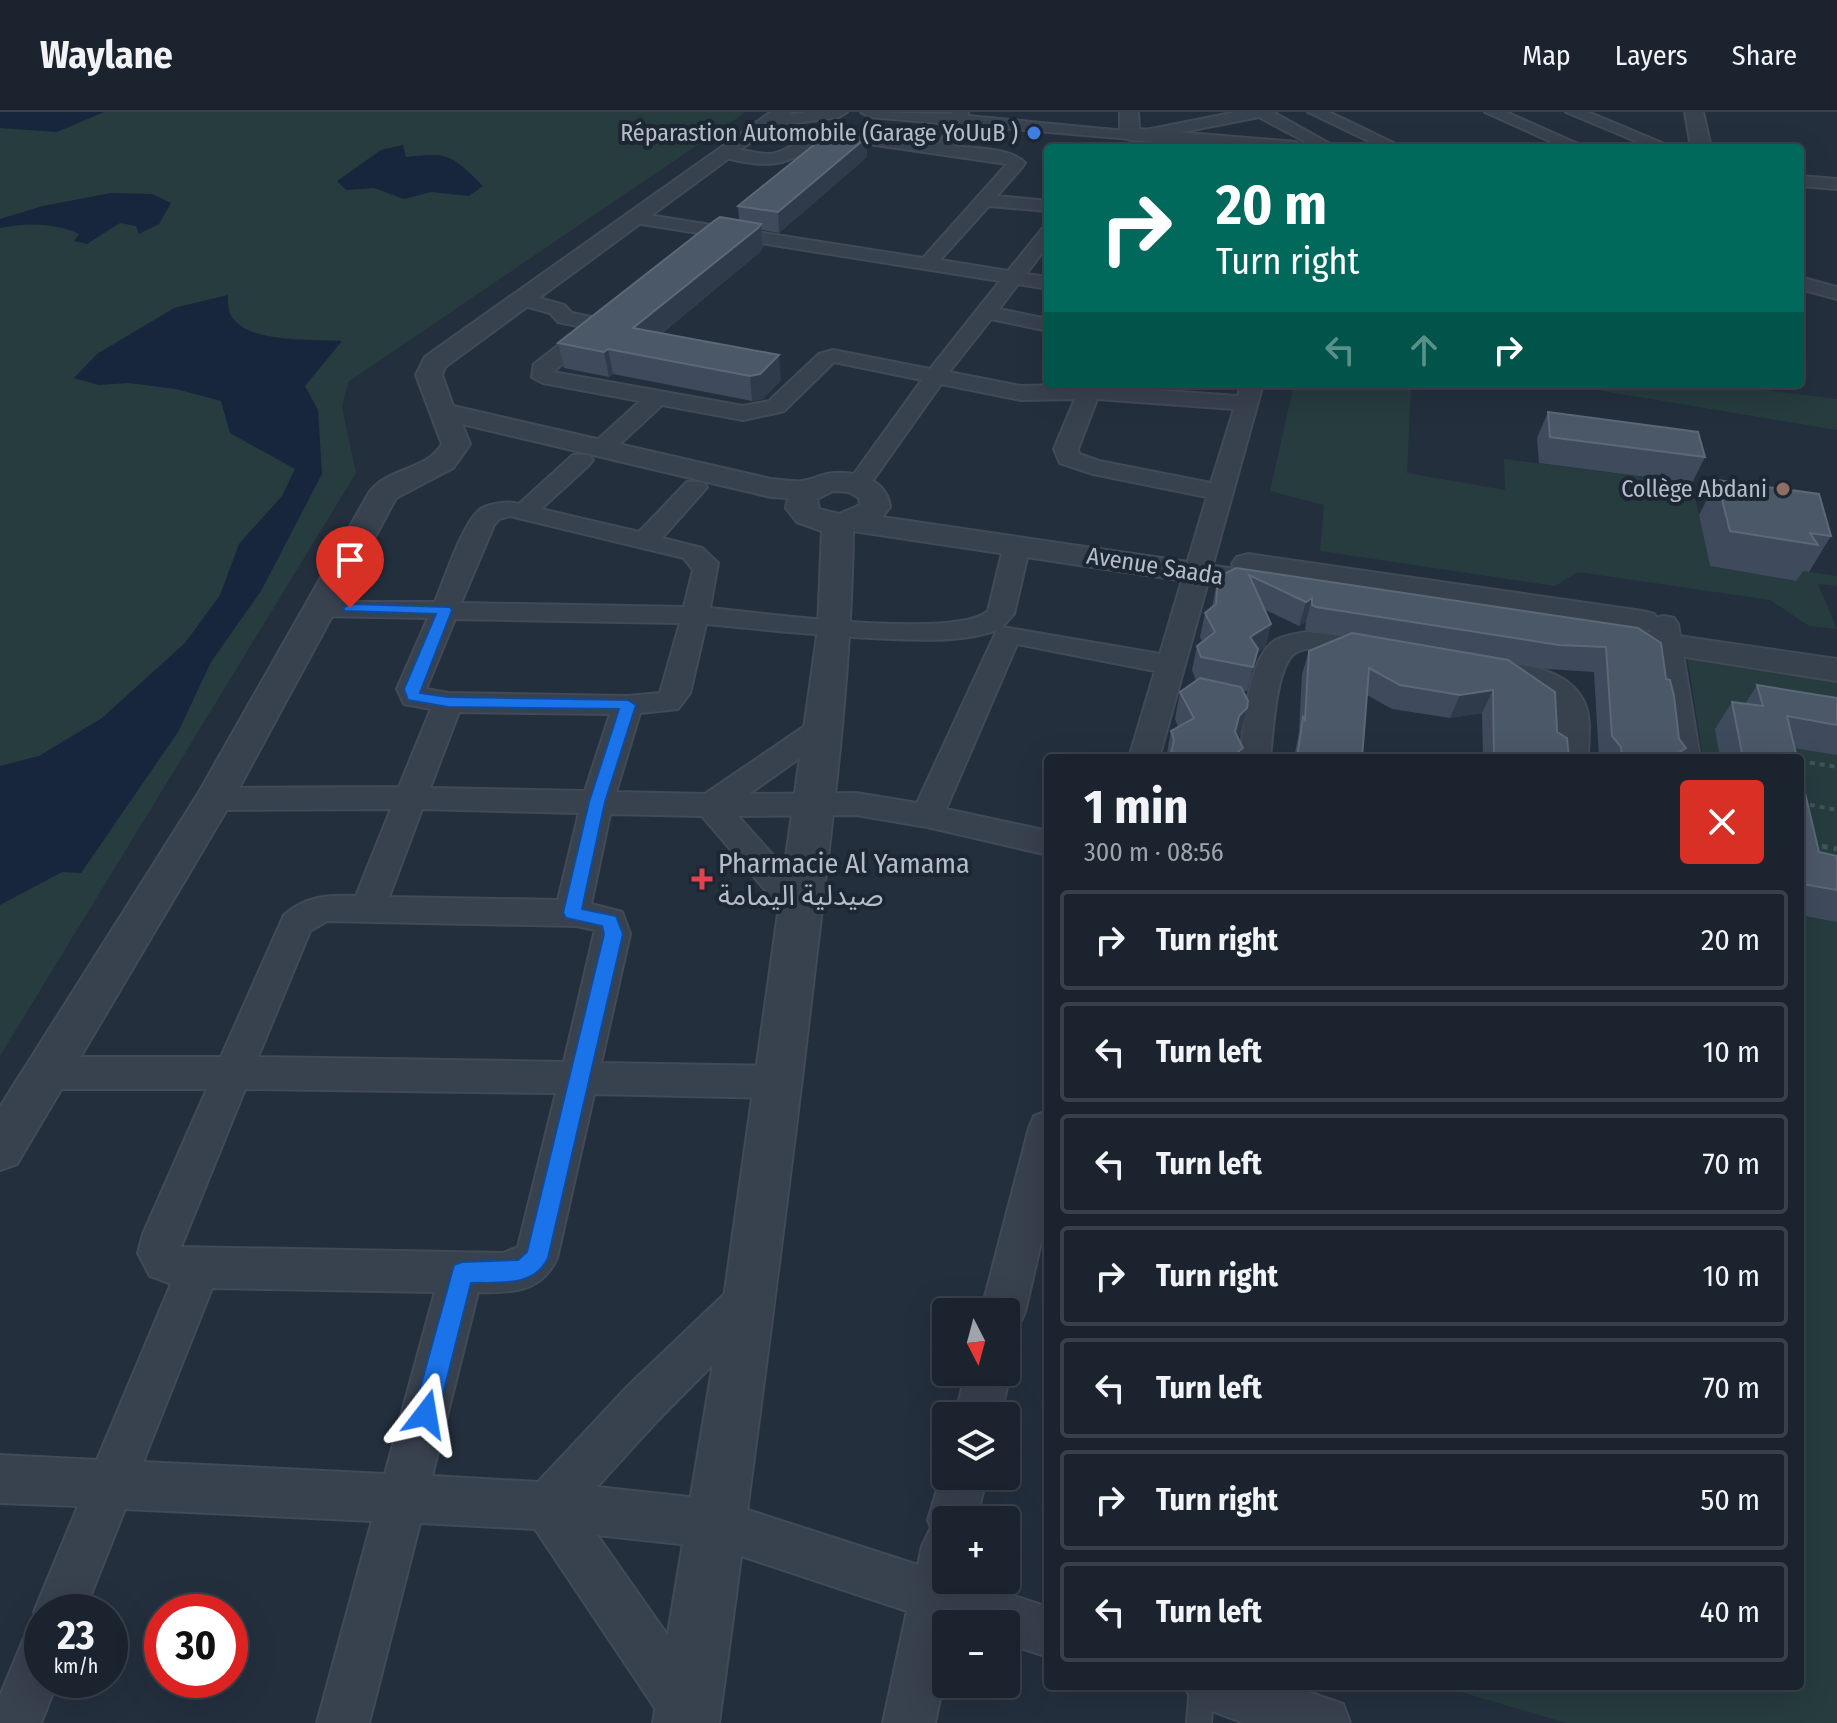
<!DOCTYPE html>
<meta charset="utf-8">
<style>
:root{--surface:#1b232e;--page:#282f3a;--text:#f1f3f6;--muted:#a0a4aa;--line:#39404a}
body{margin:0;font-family:"Fira Sans Condensed","Noto Sans Arabic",sans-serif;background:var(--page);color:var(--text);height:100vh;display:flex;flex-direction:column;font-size:30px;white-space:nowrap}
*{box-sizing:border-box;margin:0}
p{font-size:26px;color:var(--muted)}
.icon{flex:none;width:44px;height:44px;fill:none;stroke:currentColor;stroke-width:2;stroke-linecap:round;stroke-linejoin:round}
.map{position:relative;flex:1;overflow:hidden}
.side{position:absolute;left:1044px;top:642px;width:760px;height:936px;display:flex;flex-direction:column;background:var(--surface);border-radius:8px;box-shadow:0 8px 32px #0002,0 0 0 2px var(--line)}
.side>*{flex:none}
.top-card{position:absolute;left:1044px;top:32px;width:760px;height:244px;border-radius:8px;box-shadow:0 8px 32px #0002,0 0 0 2px var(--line);background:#00695c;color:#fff;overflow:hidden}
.needle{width:52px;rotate:174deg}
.fabs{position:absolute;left:932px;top:1186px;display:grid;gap:16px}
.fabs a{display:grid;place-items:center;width:88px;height:88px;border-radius:8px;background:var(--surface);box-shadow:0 8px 32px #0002,0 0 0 2px var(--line);font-size:40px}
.speed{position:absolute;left:24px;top:1482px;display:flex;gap:16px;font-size:40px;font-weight:700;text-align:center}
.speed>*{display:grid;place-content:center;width:104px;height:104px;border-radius:50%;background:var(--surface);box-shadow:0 8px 32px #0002,0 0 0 2px var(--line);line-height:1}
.speed small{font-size:20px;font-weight:400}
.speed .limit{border:12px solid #d22;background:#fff;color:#111}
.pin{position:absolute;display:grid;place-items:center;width:68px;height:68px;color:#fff;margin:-82px -34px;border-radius:50% 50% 50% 0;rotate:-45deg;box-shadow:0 0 8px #0007}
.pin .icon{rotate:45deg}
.me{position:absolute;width:88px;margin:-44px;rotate:14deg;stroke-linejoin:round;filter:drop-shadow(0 0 6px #0008)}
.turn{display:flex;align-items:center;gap:28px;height:168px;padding:0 40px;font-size:36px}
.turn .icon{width:104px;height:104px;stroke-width:2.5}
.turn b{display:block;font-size:56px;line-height:68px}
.lanes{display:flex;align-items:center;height:76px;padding:0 40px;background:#0003;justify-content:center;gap:40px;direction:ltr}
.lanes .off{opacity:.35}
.round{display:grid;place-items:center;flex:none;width:84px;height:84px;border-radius:8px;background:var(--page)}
.head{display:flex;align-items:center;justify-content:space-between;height:136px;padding:0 40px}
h1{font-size:48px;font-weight:700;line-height:60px}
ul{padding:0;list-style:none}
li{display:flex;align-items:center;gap:24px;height:100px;margin:0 16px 12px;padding:0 24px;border:4px solid var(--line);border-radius:8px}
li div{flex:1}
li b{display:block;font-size:30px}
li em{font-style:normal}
header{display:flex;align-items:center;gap:48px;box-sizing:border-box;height:112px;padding:0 40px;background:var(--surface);border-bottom:2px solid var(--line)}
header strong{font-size:38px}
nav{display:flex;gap:44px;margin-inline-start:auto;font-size:28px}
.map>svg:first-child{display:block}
</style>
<header>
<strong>Waylane</strong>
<nav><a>Map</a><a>Layers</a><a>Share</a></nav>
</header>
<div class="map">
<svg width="1837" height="1611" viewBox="0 0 1837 1611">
<rect width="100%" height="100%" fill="#242f3e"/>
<g fill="#263c3f">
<polygon points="0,0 746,0 348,270 342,295 356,361 0,944"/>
<polygon points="1294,272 1411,275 1407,361 1505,378 1504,347 1692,371 1710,454 1795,469 1789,457 1837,464 1837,474 1818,472 1837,517 1809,514 1770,488 1578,460 1555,474 1320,439 1324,393 1270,379"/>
<polygon points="1580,272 1717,272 1837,287 1837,318 1591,277"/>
<polygon points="1687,544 1837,569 1837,1611 1566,1611 1448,1576 1800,1574 1800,646 1703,646"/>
</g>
<g fill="#17263c">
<polygon points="0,0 104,0 57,20 0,16"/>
<path d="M403,33L406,45C450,40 451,43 483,74L469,84L431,80L404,87L374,76L346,78L337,69L381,38Z"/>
<path d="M111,81L152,82L171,91L159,112L139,122L136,114L120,111L87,132L74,129L79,122C53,110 27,111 0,116V107L43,94Z"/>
<path d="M228,183C228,189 228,197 230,202C245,232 312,227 342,229L305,274L318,298L322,362L261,479L211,550L178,620L81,761L62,760L0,793V654L39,644L102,606L185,531L220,483L239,432L282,384L295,357L230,321L221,289L176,277L129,271L99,273L74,266L97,242L174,196Z"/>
</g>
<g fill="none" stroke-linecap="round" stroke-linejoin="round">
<defs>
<polygon id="service" points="1190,1574 1214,1574 1211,1611 1187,1611"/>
<g id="minor">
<polygon points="807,0 847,0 839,5 769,15 761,10 769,5"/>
<path d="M861,0L953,2L952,0H968V4L1136,20L1236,0H1273L1337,36H1317L1259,5L1142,28L966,13L954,34C976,37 1009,35 1025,51L1023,54L997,84L1048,89V99L989,94L940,148L1008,159L1042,117L1048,116V133L1026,162L1048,165V177L1018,172L999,197L1048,207V219L991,207L949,260L1021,274L1111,272L1109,275L1238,284L1241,272H1263L1159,646H1129L1155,559L1017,532L946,697L1048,719V743L927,715L856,703L738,704L813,788L818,797L813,806L801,810L789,806L702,704L610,702L591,792L622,800L630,822L601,951L776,954L789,959L795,970L789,981L776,986L594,982L557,1146C542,1180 512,1181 478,1180L432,1364L538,1370L626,1276L735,1172L750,1166L765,1172L771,1186L765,1200L658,1308L597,1375L717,1388L918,1453L922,1434L931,1416L928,1408L946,1348V1364H987L976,1408H946V1468H965L1048,1495V1545L1006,1531V1512H946V1557L935,1611H883L907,1499L717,1436L597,1423L706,1578L713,1597L707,1611H665L535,1417L420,1411L369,1611H317L372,1409L125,1397L84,1500H42L41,1518L34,1500L78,1394L0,1391V1343L97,1348L171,1172L150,1164L138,1141L143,1122L207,977H45L32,972L26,961L32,950L45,945H221L284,803C306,784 328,783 356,784L391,697L214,698L203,695L198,687L203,679L214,676L399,675L431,597L404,592L397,577L428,506L319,504L310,502L306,496L310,490H435C444,469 463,409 481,397C490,391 509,389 519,392L573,343H589L593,348L589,353L541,397L639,420L687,370H703L707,375L703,380L662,426L702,436L718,451L710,496C760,501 956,528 988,499L1004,433L1008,428H1026L1030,433L1014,502L1002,515L1160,542L1207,385L1093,362L1060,351L1054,337L1075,287L1021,288L941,272L866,378H850L846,373L922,268L834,250L784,299L776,301L743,308L662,293L609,342H593L589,337L593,332L640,289L543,271L532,265L534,252L582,215L558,210L550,201L514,191L511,187L514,183L521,181L564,193L572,201L605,208L608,212L553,260L743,294L769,289L819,242L833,238L930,257L1000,169L635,111L626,106L635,101L923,146L1007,52L841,28C815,29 810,40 788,48C766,56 741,50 719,44L717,41C728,31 755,43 771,42C789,40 803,23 822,20C860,13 901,27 939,32L951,12L869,5ZM1097,287L1234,297L1211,371L1099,349L1079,342L1078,337ZM510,404L684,446L693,458L684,495L461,491L494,413L499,407ZM455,507L680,511L660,581L628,584L448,581L426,577ZM706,512C768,518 830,525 892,527C928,528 963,530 997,518L917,691L856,681L749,682L835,621L840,614L835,607L825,604L815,607L705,682L616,680L640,601L678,597L690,581ZM459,600L610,602L585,679L430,676ZM422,697L579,701L558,788L389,785ZM327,809L577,814L595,818L564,950L258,945L310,819ZM245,977L556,981L518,1135L503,1141L181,1135ZM212,1176L435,1180L385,1362L143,1350Z"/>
<polygon points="1308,0 1329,0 1404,36 1383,36"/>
<polygon points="1485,0 1506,0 1587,36 1565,36"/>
<polygon points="1566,0 1588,0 1674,36 1652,36"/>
<polygon points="1800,64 1837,67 1837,77 1800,74"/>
<polygon points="1800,165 1837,175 1837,187 1800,177"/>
<polygon points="1664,504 1674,506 1678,512 1700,646 1670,646 1650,512 1654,506"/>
<path d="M1307,520L1373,528L1383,531L1387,537L1383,543C1365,548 1346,540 1328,538C1318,537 1305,535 1297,540C1275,551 1273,623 1270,646H1240C1244,616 1247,545 1276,528C1285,523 1297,522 1307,520Z"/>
<path d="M1488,547C1523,553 1572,556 1586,595C1591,611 1588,630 1588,646H1558V607L1554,589L1526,572L1478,562L1474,556L1478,550Z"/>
<polygon points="1048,999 1048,1100 1025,1200 1018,1215 1006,1220 1006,1200 981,1200 1029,1016 1034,1004"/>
<polygon points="1006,1250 1010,1260 1001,1304 955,1304 966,1260 1006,1260"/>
<polygon points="42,1518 42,1568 58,1568 41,1611 0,1611 0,1584 24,1526"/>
<polygon points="1185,1574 1291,1574 1343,1592 1350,1611 1244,1611 1193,1592"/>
</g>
<g id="tertiary">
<path d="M771,0H792L445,255L442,263L453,294L771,367C781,368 792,370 802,369C812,368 822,362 833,361C857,359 887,368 890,395L882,405L1236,457L1232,452L1237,445L1248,442L1642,499L1654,502L1659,509L1654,516L1644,519L1837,547V569L1592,530L1587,523L1592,516L1602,513L1291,468L1294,473L1289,480L1278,483L853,419C851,577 829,733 811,890C783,1131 751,1371 719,1611H653L724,1186L818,517L822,419L797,410L786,396L788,386L771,385L462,312L470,332L453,356L396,386L233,687L17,1052L0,1058V995L198,682L369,381C387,355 427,359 442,332L416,263L425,245ZM833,379L849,380L859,386L860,393L839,402L819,397L817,387Z"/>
<polygon points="1120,0 1138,0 1139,17 1296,30 1306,36 1226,36 1130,28 1120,22"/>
<polygon points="1685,0 1703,0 1711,36 1691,36"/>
</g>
</defs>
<use href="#service" stroke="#414a57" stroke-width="4"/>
<use href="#minor" stroke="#414a57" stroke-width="4"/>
<use href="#tertiary" stroke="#414a57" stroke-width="4"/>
<g stroke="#3f5557" stroke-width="4" stroke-dasharray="5 5" stroke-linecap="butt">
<polyline points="1800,649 1837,655"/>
<polyline points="1800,691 1837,698"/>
</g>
<polyline stroke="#3f5557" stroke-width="5" stroke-dasharray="6 6" stroke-linecap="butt" points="1810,732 1837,737"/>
<use href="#service" fill="#38414e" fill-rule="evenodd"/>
<use href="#minor" fill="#38414e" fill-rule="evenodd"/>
<use href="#tertiary" fill="#38414e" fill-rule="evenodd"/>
</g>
<g fill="#3f4b5c">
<polygon points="867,45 779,121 762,118 763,135 760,140 661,222 781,268 763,287 752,289 613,262 609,265 564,256 558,231 739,108 738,94"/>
<polygon points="1548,300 1705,345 1692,371 1539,351 1537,326"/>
<polygon points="1717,368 1831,424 1809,460 1803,459 1796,469 1710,454 1699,403"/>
<polygon points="1236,456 1638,516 1666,567 1680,646 1599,646 1594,560 1548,557 1513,552 1557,620 1569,646 1483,646 1482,601 1450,606 1392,597 1367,583 1362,646 1294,646 1299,620 1302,562 1309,539 1344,524 1309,519 1305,517 1306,510 1299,514 1264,497 1271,512 1265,536 1257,541 1247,579 1243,579 1247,596 1240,623 1238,625 1243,636 1241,646 1166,646 1171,619 1178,615 1175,607 1180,580 1196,569 1192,558 1197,534 1202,530 1200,525 1205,501 1212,495 1218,465"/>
<polygon points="1757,573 1837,586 1837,643 1794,636 1797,646 1720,646 1715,617 1732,590 1745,592"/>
<polygon points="1800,660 1819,740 1837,744 1837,810 1800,803"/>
</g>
<g fill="#2f3b4b">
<polygon points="867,25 867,45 779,121 778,100"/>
<polygon points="761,112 763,135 760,140 637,241 633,216"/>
<polygon points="608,237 613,262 609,265 604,240"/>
<polygon points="779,243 781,268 763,287 752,289 750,264"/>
<polygon points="1312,486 1306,510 1299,514 1306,490"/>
<polygon points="1271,512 1265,536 1257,541 1247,579 1257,541 1250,525"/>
<polygon points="1493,578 1482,601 1450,606 1460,583"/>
<polygon points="1247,596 1240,623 1232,632 1239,604"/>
<polygon points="1243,636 1241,646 1237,646 1238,640"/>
<polygon points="1686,636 1680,646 1671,646"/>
</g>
<g fill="#4b5868" stroke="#5c6777" stroke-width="2">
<polygon points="830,20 867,25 778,100 738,94"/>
<polygon points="720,105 761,112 758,116 633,216 779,243 760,262 750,264 608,237 604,240 558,231 714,109"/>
<polygon points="1548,300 1698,320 1705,345 1550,325"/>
<polygon points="1717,368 1819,382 1831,424 1810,421 1818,433 1730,419"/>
<polygon points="1236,456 1638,516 1661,531 1666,567 1670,568 1674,584 1679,627 1686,636 1671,646 1622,646 1621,635 1612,624 1606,535 1559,533 1316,495 1312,493 1312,486 1306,490 1249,463 1271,512 1250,525 1258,537 1253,555 1201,545 1197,534 1215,520 1205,501 1216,492 1218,465"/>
<polygon points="1352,521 1508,548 1555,580 1557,620 1567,626 1569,646 1494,646 1493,578 1460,583 1400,573 1369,556 1362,646 1297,646 1303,605 1305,608 1309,539"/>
<polygon points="1200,566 1241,575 1248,589 1247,596 1239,604 1235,620 1243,636 1238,640 1237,646 1170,646 1174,628 1171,619 1194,606 1180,580"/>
<polygon points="1757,573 1837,586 1837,613 1787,604 1797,646 1743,646 1732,590 1763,594"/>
<polygon points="1800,660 1819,740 1837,744 1837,778 1802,772 1800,763"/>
</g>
<path fill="#1a73e8" stroke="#114b97" stroke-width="2" d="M350,492L450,495L452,498L420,581L448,585L628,588L636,593L605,690L582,797L616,804L623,822L548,1146C534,1176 498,1170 471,1171L438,1302L434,1310L426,1314L417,1310L413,1302L454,1153L462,1150L518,1148L527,1140L604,822L602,814L566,806L563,801L589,690L619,597L448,595L408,588L404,577L436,502L345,499L343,496Z"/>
<circle fill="#3f7fe0" stroke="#1d2633" stroke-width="3" cx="1034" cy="21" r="8"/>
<circle fill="#8d6e63" stroke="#1d2633" stroke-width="3" cx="1783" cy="377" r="8"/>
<path fill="#e0444e" stroke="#1d2633" stroke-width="3" d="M698 755h8v8h8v8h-8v8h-8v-8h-8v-8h8z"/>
<g text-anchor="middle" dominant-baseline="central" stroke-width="8" stroke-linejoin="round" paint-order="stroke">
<g font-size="24" fill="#b4bcc9" stroke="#1d2633" text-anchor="end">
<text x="1018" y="21">Réparastion Automobile (Garage YoUuB )</text>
<text x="1767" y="377">Collège Abdani</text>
</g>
<g font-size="24" fill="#b4bcc9" stroke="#1d2633">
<text transform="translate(1155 454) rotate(9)">Avenue Saada</text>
</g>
<g font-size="28" fill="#b4bcc9" stroke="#1d2633" text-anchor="start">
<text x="718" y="751">Pharmacie Al Yamama<tspan x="718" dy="32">صيدلية اليمامة</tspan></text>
</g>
</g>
</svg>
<div class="fabs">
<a><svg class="needle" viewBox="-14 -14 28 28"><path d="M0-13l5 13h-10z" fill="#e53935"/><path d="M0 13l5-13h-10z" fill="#a0a4aa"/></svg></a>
<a><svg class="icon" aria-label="layers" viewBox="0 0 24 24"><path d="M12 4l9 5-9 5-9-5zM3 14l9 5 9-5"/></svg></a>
<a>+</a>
<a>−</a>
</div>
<div class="speed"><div>23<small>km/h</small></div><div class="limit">30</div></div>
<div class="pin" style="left:350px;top:496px;background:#d93025"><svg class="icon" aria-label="arrive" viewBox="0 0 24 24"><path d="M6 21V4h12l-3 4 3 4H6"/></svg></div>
<svg class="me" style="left:426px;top:1302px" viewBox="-20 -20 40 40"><path d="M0-17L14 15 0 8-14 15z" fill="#1a73e8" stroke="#fff" stroke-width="4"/></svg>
<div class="top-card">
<div class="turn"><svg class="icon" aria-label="right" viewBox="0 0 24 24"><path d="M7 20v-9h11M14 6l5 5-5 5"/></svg><div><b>20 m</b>Turn right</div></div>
<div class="lanes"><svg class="icon off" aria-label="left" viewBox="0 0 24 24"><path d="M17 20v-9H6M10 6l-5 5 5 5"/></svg><svg class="icon off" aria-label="ahead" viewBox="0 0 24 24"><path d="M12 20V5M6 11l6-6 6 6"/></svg><svg class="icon" aria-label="right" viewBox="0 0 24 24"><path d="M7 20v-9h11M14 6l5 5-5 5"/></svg></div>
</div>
<section class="side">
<div class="head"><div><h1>1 min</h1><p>300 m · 08:56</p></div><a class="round" style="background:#d93025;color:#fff"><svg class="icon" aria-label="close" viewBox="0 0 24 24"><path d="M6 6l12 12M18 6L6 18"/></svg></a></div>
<ul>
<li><svg class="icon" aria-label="right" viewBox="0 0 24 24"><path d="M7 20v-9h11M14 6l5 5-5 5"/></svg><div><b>Turn right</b></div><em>20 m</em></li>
<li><svg class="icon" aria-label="left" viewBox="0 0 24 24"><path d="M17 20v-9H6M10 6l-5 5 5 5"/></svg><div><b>Turn left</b></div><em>10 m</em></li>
<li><svg class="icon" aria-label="left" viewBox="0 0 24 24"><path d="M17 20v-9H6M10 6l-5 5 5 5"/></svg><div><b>Turn left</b></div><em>70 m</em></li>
<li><svg class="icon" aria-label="right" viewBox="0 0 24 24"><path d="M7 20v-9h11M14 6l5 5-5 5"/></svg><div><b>Turn right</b></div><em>10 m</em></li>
<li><svg class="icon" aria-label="left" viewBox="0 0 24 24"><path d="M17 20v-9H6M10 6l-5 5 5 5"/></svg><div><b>Turn left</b></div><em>70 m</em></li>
<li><svg class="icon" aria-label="right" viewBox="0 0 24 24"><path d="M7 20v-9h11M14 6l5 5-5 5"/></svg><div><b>Turn right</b></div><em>50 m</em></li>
<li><svg class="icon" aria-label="left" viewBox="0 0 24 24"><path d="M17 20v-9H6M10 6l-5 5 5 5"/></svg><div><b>Turn left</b></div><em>40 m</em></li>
</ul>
</section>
</div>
